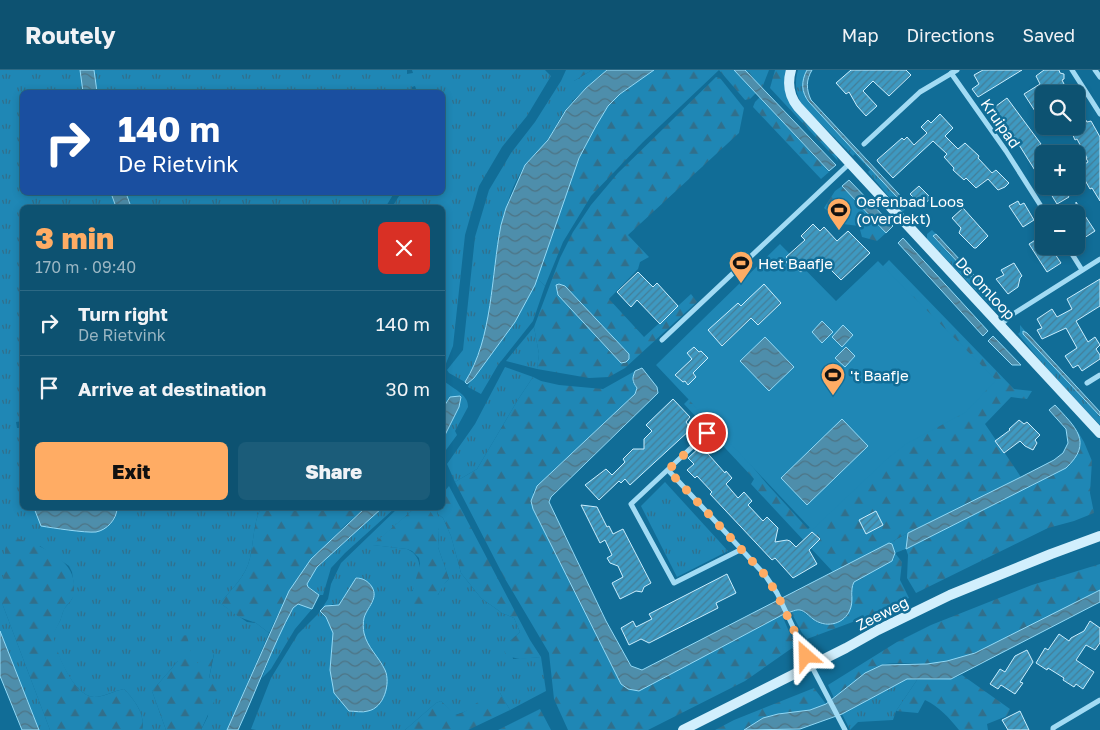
<!DOCTYPE html>
<meta charset="utf-8">
<style>
:root{--surface:#0d5271;--page:#1b5c79;--text:#f1f3f6;--muted:#9ab6c3;--line:#2d6984;--accent:#ffac64}
body{margin:0;font-family:"Golos Text",sans-serif;background:var(--page);color:var(--text);height:100vh;display:flex;flex-direction:column;font-size:19px;white-space:nowrap}
*{box-sizing:border-box;margin:0}
p{font-size:16px;color:var(--muted)}
.icon{flex:none;width:28px;height:28px;fill:none;stroke:currentColor;stroke-width:2;stroke-linecap:round;stroke-linejoin:round}
.map{position:relative;flex:1;overflow:hidden}
.details{position:absolute;left:20px;top:135px;width:425px;height:305px;display:flex;flex-direction:column;background:var(--surface);border-radius:8px;box-shadow:0 2px 8px #0003,0 0 0 1px var(--line)}
.details>*{flex:none}
.top-card{position:absolute;left:20px;top:20px;width:425px;height:105px;border-radius:8px;box-shadow:0 2px 8px #0003,0 0 0 1px var(--line);background:#1a4fa0;color:#fff;overflow:hidden}
.tools{position:absolute;left:1035px;top:15px;display:grid;gap:10px}
.tools a{display:grid;place-items:center;width:50px;height:50px;border-radius:8px;background:var(--surface);box-shadow:0 2px 8px #0003,0 0 0 1px var(--line);font-size:25px}
.pin{position:absolute;display:grid;place-items:center;width:42px;height:42px;color:#fff;margin:-21px;border:2px solid #fff;border-radius:50%;box-shadow:0 1px 5px #0007}
.me{position:absolute;width:55px;margin:-28px;rotate:335deg;stroke-linejoin:round;filter:drop-shadow(0 0 4px #0008)}
.turn{display:flex;align-items:center;gap:18px;height:105px;padding:0 15px;font-size:22px}
.turn .icon{width:65px;height:65px;stroke-width:2.5}
.turn b{display:block;font-size:35px;line-height:42px}
.round{display:grid;place-items:center;flex:none;width:52px;height:52px;border-radius:8px;background:var(--page)}
.overview{display:flex;align-items:center;justify-content:space-between;height:85px;padding:0 15px}
h1{font-size:30px;font-weight:800;line-height:38px;color:var(--accent)}
.action{display:flex;gap:10px;margin-top:auto;padding:10px 15px}
.action a{flex:1;height:58px;border-radius:8px;background:var(--accent);color:#111;font-size:20px;font-weight:800;line-height:58px;text-align:center}
.action a+a{background:var(--page);color:var(--text)}
ul{padding:0;list-style:none}
li{display:flex;align-items:center;gap:15px;height:65px;padding:0 15px;border-top:1px solid var(--line)}
li div{flex:1}
li b{display:block;font-size:19px}
li em{font-style:normal}
header{display:flex;align-items:center;gap:30px;box-sizing:border-box;height:70px;padding:0 25px;background:var(--surface);border-bottom:1px solid var(--line)}
header strong{font-size:24px}
nav{display:flex;gap:28px;margin-inline-start:auto;font-size:18px}
.map>svg:first-child{display:block}
</style>
<header>
<strong>Routely</strong>
<nav><a>Map</a><a>Directions</a><a>Saved</a></nav>
</header>
<div class="map">
<svg width="1100" height="660" viewBox="0 0 1100 660">
<defs>
<pattern id="grass-tufts" width="24" height="20" patternUnits="userSpaceOnUse" patternTransform="scale(1.25)"><rect width="24" height="20" fill="#1f87b5"/><path d="M3 7l-1-3M5 7V3M7 7l1-3M15 17l-1-3M17 17v-4M19 17l1-3" fill="none" stroke="#316f8b"/></pattern>
<pattern id="forest-firs" width="22" height="20" patternUnits="userSpaceOnUse" patternTransform="scale(1.25)"><rect width="22" height="20" fill="#1f87b5"/><path d="M5 1l3.5 6h-7zM16 11l3.5 6h-7z" fill="#316f8b"/></pattern>
<pattern id="water-waves" width="16" height="10" patternUnits="userSpaceOnUse" patternTransform="scale(1.25)"><rect width="16" height="10" fill="#4e8eab"/><path d="M0 5q4-4 8 0t8 0" fill="none" stroke="#4d7485"/></pattern>
<pattern id="building-hatch" width="6" height="6" patternUnits="userSpaceOnUse" patternTransform="scale(1.25)"><rect width="6" height="6" fill="#3e99c1"/><path d="M-1 1l2-2M0 6l6-6M5 7l2-2" fill="none" stroke="#437e98"/></pattern>
</defs>
<rect width="100%" height="100%" fill="#116d97"/>
<g fill="url(#grass-tufts)" fill-rule="evenodd">
<path d="M0,0H80L83,22H22V122L111,123L116,137L22,138V351L16,352L17,358H22V438H34L41,456C63,460 117,472 117,438H261C253,453 254,471 250,488C246,506 232,519 220,533L247,552L256,553L269,563L227,660H201L208,646L209,609L214,584L194,596L178,591L152,621L166,660H142C146,645 134,629 124,619C113,621 104,627 94,627C73,626 56,582 52,565L60,551L64,539L72,529L74,516L72,502L69,496L40,476L2,533L50,660H39L0,561Z"/>
<polygon points="94,0 407,0 407,4 413,3 412,0 545,0 551,6 527,46 502,77 479,116 465,165 453,276 443,301 442,138 392,137 401,123 442,122 442,22 417,22 415,16 412,17 412,22 97,22"/>
<path d="M592,0H607C593,12 578,24 566,39C559,48 555,59 548,69C542,78 533,85 526,94C511,115 502,148 498,172C490,218 491,271 465,312L449,303L447,300L463,280L475,167L489,120L511,83L535,52L561,11H574Z"/>
<path d="M798,0H807C802,11 802,22 809,32L907,138L902,142L868,102L870,100L855,84L853,86L803,36C796,26 794,12 798,0Z"/>
<polygon points="126,123 394,123 385,138 131,137"/>
<polygon points="932,160 936,164 933,167 996,234 998,235 999,232 1003,236 995,240 927,169 927,164"/>
<polygon points="537,208 545,216 533,251 498,295 481,324 468,317 469,314 515,252"/>
<polygon points="1020,255 1027,263 1023,261 1023,264 1100,346 1100,355 1048,300 1018,264 1020,262"/>
<polygon points="534,257 539,284 537,299 506,291"/>
<polygon points="505,297 533,307 519,328 477,399 455,412 447,394 475,354"/>
<path d="M443,310C451,318 469,324 468,337L455,361L457,365L443,384V369L459,337L450,327L443,338Z"/>
<polygon points="665,412 728,481 677,507 641,436"/>
<polygon points="382,438 395,438 345,483 331,498 323,525 319,525 308,517 307,514 317,497"/>
<path d="M398,438H415L373,475L407,479C425,487 421,507 412,521L438,525L442,516L449,509L438,477L439,460L426,438H436L438,444L443,448L451,466L461,503L481,528L502,543L514,548L520,562L510,571L513,589L541,587L546,621L510,640L500,623L464,642L455,645L441,631L436,633L405,660H256L251,659L271,608L298,564L318,544L328,529L331,514L341,493ZM353,513L374,530C371,535 366,541 364,548C360,567 374,585 385,599L368,641H349L330,600L333,563L326,547L332,534L339,535Z"/>
<polygon points="908,463 906,479 895,483 892,474 889,473"/>
<polygon points="298,534 312,539 295,559 271,599 262,608 276,571 293,538"/>
<polygon points="907,609 917,610 896,641 893,650 858,652 850,660 842,644"/>
</g>
<g fill="url(#forest-firs)">
<polygon points="566,0 592,0 574,11 561,11"/>
<polygon points="654,0 719,0 643,72 591,126 563,172 545,216 537,208 542,194 579,88 596,56 608,36 620,24"/>
<polygon points="719,0 734,0 756,23 750,29 745,30"/>
<polygon points="745,0 769,0 762,18"/>
<polygon points="775,0 786,0 785,15 836,85 838,91 770,18"/>
<polygon points="716,7 720,8 744,38 739,63 628,165 649,187 640,192 638,199 609,229 644,267 691,224 697,232 625,298 609,307 589,308 537,299 539,284 534,257 560,188 573,162 591,135 618,103"/>
<polygon points="760,27 829,102 821,109 753,37 755,32"/>
<polygon points="842,116 886,163 877,171 862,167 859,156 843,154 824,138 835,121"/>
<polygon points="889,190 1014,319 1032,321 1027,329 1011,327 985,354 1021,407 908,463 834,503 751,414 754,409 684,334 693,325 767,414 808,459 881,390 879,200"/>
<polygon points="635,301 632,311 637,318 635,324 537,416 533,422 533,439 621,614 639,620 782,545 795,576 745,611 648,660 568,660 554,629 549,583 504,507 455,412 477,399 519,328 533,307 541,311 559,315 603,319"/>
<polygon points="1078,362 1084,372 1092,391 1090,423 1094,443 1074,451 1048,458 916,523 907,508 908,485 906,479 1066,398 1081,376"/>
<polygon points="449,416 530,570 541,587 520,589 506,586 504,580 510,571 520,562 514,548 502,543 481,528 461,503 451,466 443,448 438,444 436,438 442,438 443,423"/>
<path d="M261,438H365L342,458L289,521L269,563L256,553L239,547L220,533C232,519 246,506 250,488C254,471 253,453 261,438Z"/>
<path d="M415,438H428L434,447L439,460L438,477L449,509C436,521 436,543 413,534L411,527L420,494L419,488L412,481L407,479L372,475Z"/>
<path d="M6,466C35,472 83,488 73,527C71,532 66,535 64,540C62,543 62,547 60,551C58,556 55,560 53,565C56,581 73,626 94,627C105,627 113,621 124,619C134,629 146,645 142,660H50L2,533Z"/>
<path d="M895,483L902,492L900,510L909,528L875,546L866,547L807,569L802,563L791,542C805,536 809,551 821,554C825,555 830,554 834,554L853,525L851,518L854,512L894,489Z"/>
<path d="M1100,494V520L992,575C970,585 949,593 925,594C914,594 891,592 882,595C869,599 845,619 834,628L828,615L897,572L931,555L1032,515Z"/>
<polygon points="187,565 194,595 214,583 209,608 221,616 201,660 166,660 152,621 178,591 172,567"/>
<path d="M962,605L1010,639L1007,646L987,654L988,660H959C949,648 940,637 925,630L918,643L896,641L917,610L951,609Z"/>
<polygon points="814,618 826,634 810,640 778,644 763,648 744,660 715,660 734,650"/>
<polygon points="492,622 500,623 510,640 468,660 405,660 436,633 441,631 456,645 464,642"/>
<polygon points="540,639 551,660 498,660"/>
</g>
<polygon fill="#1f87b5" points="780,174 836,231 878,191 996,310 966,342 906,374 887,389 812,460 656,295"/>
<g fill="url(#water-waves)" stroke="#93daf7">
<polygon points="80,0 94,0 97,22 83,22"/>
<path d="M607,0H654L620,24L608,36L596,56L579,88L535,215L515,252L474,308L467,314L465,312C493,268 491,205 501,155L506,138L525,95L548,70L566,40L586,18Z"/>
<polygon points="734,0 745,0 836,95 829,101"/>
<path d="M807,0H812C806,10 806,19 811,30L909,135L907,138L809,32C801,22 801,11 807,0Z"/>
<polygon points="849,110 893,156 886,163 842,116"/>
<polygon points="111,123 126,123 131,137 116,137"/>
<polygon points="936,164 999,232 998,235 933,166"/>
<polygon points="903,168 988,261 983,266 898,173"/>
<polygon points="559,214 565,216 629,284 629,289 626,292 621,293 558,225 556,215"/>
<polygon points="822,251 833,262 822,273 812,262"/>
<polygon points="843,255 853,265 842,277 832,267"/>
<polygon points="1023,261 1027,263 1100,342 1100,346 1023,264"/>
<polygon points="993,266 1021,295 1012,295 988,271"/>
<polygon points="765,267 794,297 769,321 740,291"/>
<polygon points="846,277 855,286 845,297 835,288"/>
<path d="M642,298L657,317L658,323L551,427L549,432L606,551L631,596L642,600L889,473L892,474L895,483L892,491L854,512C849,521 855,531 849,542C842,555 825,558 813,549C809,546 805,541 800,540C795,539 787,544 782,545L639,621L628,619L621,614L533,439L531,431L537,416L635,324L637,318C632,311 632,309 635,301Z"/>
<polygon points="460,326 461,327 459,337 443,369 443,338 450,327"/>
<path d="M1055,335C1075,357 1094,372 1066,398L906,479L908,463L1021,407L1054,390L1063,383L1068,373L1066,359L1049,340Z"/>
<polygon points="842,349 868,376 807,435 781,408"/>
<path d="M34,438H117C117,449 107,460 96,462C85,463 53,458 41,456Z"/>
<path d="M365,438H382L317,497L307,514L308,517L319,525L312,539L298,534L293,538C272,577 257,619 238,660H227L289,521L311,489Z"/>
<path d="M356,508C363,508 368,511 372,517C379,529 367,537 364,548C363,552 363,559 364,563C367,577 379,587 385,600C391,613 384,638 368,641C362,643 355,641 349,641L334,623L330,600L333,563L326,547L320,541L325,536L339,535Z"/>
<polygon points="1100,520 1100,532 951,609 907,609 842,644 800,659 744,660 763,648 778,644 810,640 826,634 865,603 882,595 927,594 947,591 975,583"/>
<polygon points="0,561 39,660 22,660 0,606"/>
</g>
<g fill="url(#building-hatch)" stroke="#caeefe">
<polygon points="851,0 906,0 911,5 889,26 873,11 863,21 877,36 866,46 857,36 849,22 846,24 836,13"/>
<polygon points="983,0 1022,0 978,27 972,19 979,14 974,5"/>
<polygon points="1044,0 1059,0 1060,3 1064,4 1064,9 1062,10 1069,24 1044,24 1044,55 1024,24 1040,14 1036,6"/>
<polygon points="1007,28 1041,74 1037,77 1044,88 1044,98 1036,102 1011,62 992,39"/>
<polygon points="1076,34 1087,52 1091,51 1100,67 1100,131 1092,118 1090,119 1078,98 1088,92 1086,88 1087,88 1077,69 1075,70 1069,56 1076,56"/>
<polygon points="940,44 953,58 945,66 958,79 965,73 979,86 978,88 992,103 996,100 1009,113 1005,117 998,120 988,109 976,118 966,108 964,110 953,100 954,98 944,87 947,84 933,71 893,108 878,92 877,90 902,68 904,70 907,67 914,75 927,63 921,57 928,50 931,53"/>
<polygon points="919,116 931,128 922,136 910,124"/>
<polygon points="1046,116 1062,116 1069,127 1057,134"/>
<polygon points="1018,131 1020,135 1024,133 1034,150 1023,157 1009,136"/>
<polygon points="1076,132 1095,161 1081,170 1076,163"/>
<polygon points="963,138 988,166 976,178 974,178 959,163 961,158 952,148"/>
<polygon points="813,154 820,161 824,157 837,171 848,161 870,183 841,210 818,187 801,202 796,198 793,200 786,192 789,189 786,187 805,170 801,166"/>
<polygon points="1040,167 1044,176 1049,183 1053,181 1061,193 1047,202 1029,174"/>
<polygon points="1014,193 1022,206 1020,208 1018,217 1008,224 996,209 1004,205 1001,200"/>
<polygon points="638,202 653,217 657,213 678,236 660,254 637,230 631,237 617,222"/>
<polygon points="1100,209 1100,236 1076,251 1088,272 1095,267 1100,275 1096,279 1100,285 1100,289 1082,301 1078,295 1073,298 1065,286 1077,278 1066,258 1042,269 1037,260 1042,258 1037,249 1052,239 1057,247 1072,239 1067,229"/>
<polygon points="764,214 781,233 758,255 751,248 722,276 708,260 738,233 741,236 747,230"/>
<polygon points="694,277 699,282 701,281 708,288 693,303 696,307 688,315 685,311 683,312 675,305 692,289 687,283"/>
<polygon points="673,329 690,347 686,352 691,359 630,415 625,409 621,413 619,411 599,430 585,415 606,399 612,405 625,392 623,389 633,379 644,379 644,369 652,361 646,355"/>
<polygon points="1019,350 1024,354 1027,352 1040,365 1035,370 1037,373 1033,380 1025,376 1020,371 1004,383 995,371 1010,360 1009,359"/>
<polygon points="701,376 725,403 726,401 732,408 726,414 738,428 744,422 752,431 748,435 763,451 767,447 778,458 775,472 787,470 790,471 796,477 812,462 820,469 809,480 817,494 793,508 775,488 772,490 710,424 712,422 697,406 695,408 687,400 694,394 688,388"/>
<polygon points="581,435 597,437 607,457 609,456 613,464 623,459 651,513 644,517 642,522 636,521 620,529 612,513 623,507 618,496 610,493 607,488 612,485 605,470 600,473"/>
<polygon points="876,441 883,455 866,464 859,450"/>
<polygon points="727,504 736,523 716,533 718,538 649,573 641,569 629,575 621,558 633,551 636,557 652,549 649,544"/>
<polygon points="1090,551 1100,558 1100,573 1095,580 1086,575 1076,590 1094,602 1083,619 1076,614 1074,617 1063,610 1064,608 1048,598 1047,600 1036,593 1045,578 1048,580 1059,564 1069,571 1071,568 1084,561"/>
<polygon points="1027,580 1033,592 1020,612 1023,613 1015,624 1001,615 998,619 990,614 1000,599 1005,602 1015,586"/>
<polygon points="1020,641 1029,660 1008,660 1002,650"/>
</g>
<g fill="none" stroke-linecap="round" stroke-linejoin="round">
<g stroke="#a2dbf4" stroke-width="5">
<polyline points="1072,0 1100,44"/>
<polyline points="1095,0 1100,7"/>
<polyline points="951,3 1006,81 1046,144"/>
<polyline points="864,74 920,22 957,0"/>
<polyline points="1067,176 1082,200"/>
<polyline points="1000,255 1013,244 1100,189"/>
<polyline points="662,270 850,93"/>
<polyline points="1087,313 1100,305"/>
<polyline points="707,363 631,434 674,513 742,479"/>
<polyline points="668,400 765,505 777,523 811,595 845,660"/>
<polyline points="1053,660 1053,658 1100,630"/>
</g>
<g stroke="#d1effd" stroke-width="10">
<path d="M791,0C787,14 789,26 798,37L1100,363"/>
<polyline points="683,660 846,578 878,560 950,525 1051,484 1100,466"/>
</g>
</g>
<g fill="none" stroke-linecap="round" stroke-linejoin="round">
<polyline stroke="#ffac64" stroke-width="9" stroke-dasharray="0 16.2" points="707,363 668,400 765,505 777,524 806,586"/>
</g>
<defs>
<symbol id="stadium-pin" viewBox="-11 -11 22 30"><path d="M0 17L-7.5 6A9.5 9.5 0 1 1 7.5 6Z" fill="#ffac64" stroke="#116d97"/><path d="M0-5a6.5 5 0 1 0 0 10a6.5 5 0 1 0 0-10ZM-3.5-1.8h7v3.6h-7Z" fill="#111"/></symbol>
</defs>
<g fill-rule="evenodd">
<use href="#stadium-pin" x="825" y="126" width="28" height="38"/>
<use href="#stadium-pin" x="727" y="179" width="28" height="38"/>
<use href="#stadium-pin" x="819" y="291" width="28" height="38"/>
</g>
<g text-anchor="middle" dominant-baseline="central" stroke-width="5" stroke-linejoin="round" paint-order="stroke">
<g font-size="15" fill="#fff" stroke="#116d97">
<text transform="translate(1001 53) rotate(55)">Kruipad</text>
<text transform="translate(986 218) rotate(47)">De Omloop</text>
<text transform="translate(882 543) rotate(-27)">Zeeweg</text>
</g>
<g font-size="15" fill="#fff" stroke="#116d97" text-anchor="start">
<text x="856" y="131">Oefenbad Loos<tspan x="856" dy="17">(overdekt)</tspan></text>
<text x="758" y="193">Het Baafje</text>
<text x="850" y="305">'t Baafje</text>
</g>
</g>
</svg>
<div class="tools">
<a><svg class="icon" aria-label="search" viewBox="0 0 24 24"><circle cx="10" cy="10" r="6"/><path d="M15 15l6 6"/></svg></a>
<a>+</a>
<a>−</a>
</div>
<div class="pin" style="left:707px;top:363px;background:#d93025"><svg class="icon" aria-label="arrive" viewBox="0 0 24 24"><path d="M6 21V4h12l-3 4 3 4H6"/></svg></div>
<svg class="me" style="left:806px;top:586px" viewBox="-20 -20 40 40"><path d="M0-17L14 15 0 8-14 15z" fill="#ffac64" stroke="#fff" stroke-width="4"/></svg>
<div class="top-card">
<div class="turn"><svg class="icon" aria-label="right" viewBox="0 0 24 24"><path d="M7 20v-9h11M14 6l5 5-5 5"/></svg><div><b>140 m</b>De Rietvink</div></div>
</div>
<section class="details">
<div class="overview"><div><h1>3 min</h1><p>170 m · 09:40</p></div><a class="round" style="background:#d93025;color:#fff"><svg class="icon" aria-label="close" viewBox="0 0 24 24"><path d="M6 6l12 12M18 6L6 18"/></svg></a></div>
<ul>
<li><svg class="icon" aria-label="right" viewBox="0 0 24 24"><path d="M7 20v-9h11M14 6l5 5-5 5"/></svg><div><b>Turn right</b><p>De Rietvink</p></div><em>140 m</em></li>
<li><svg class="icon" aria-label="arrive" viewBox="0 0 24 24"><path d="M6 21V4h12l-3 4 3 4H6"/></svg><div><b>Arrive at destination</b></div><em>30 m</em></li>
</ul>
<div class="action"><a>Exit</a><a>Share</a></div>
</section>
</div>
